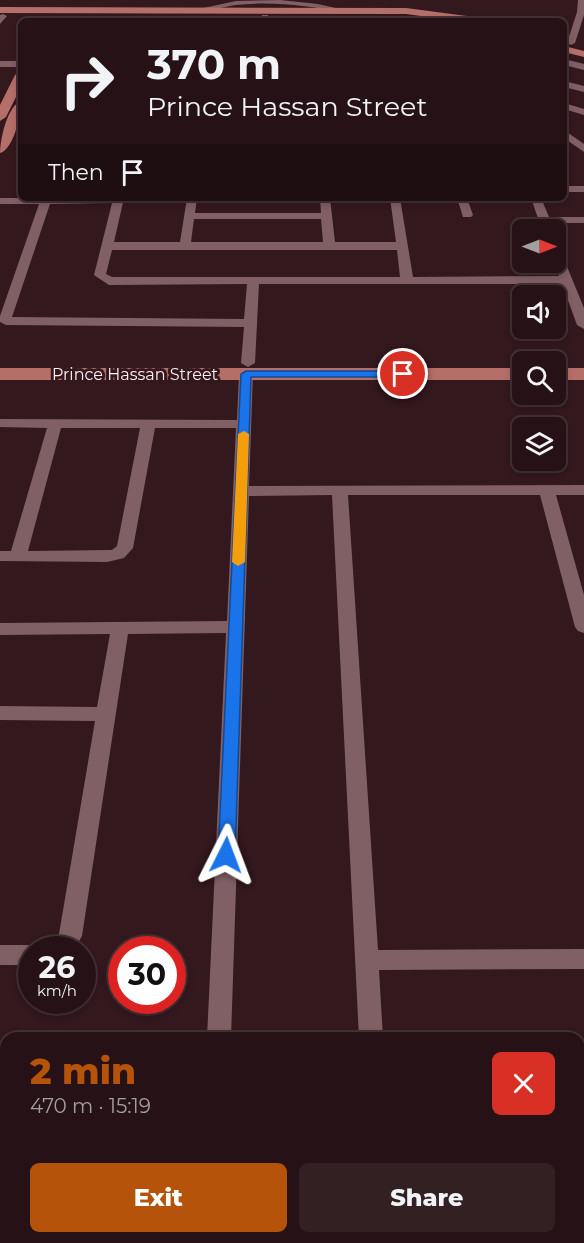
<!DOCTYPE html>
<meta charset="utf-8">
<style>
:root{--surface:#261216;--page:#322023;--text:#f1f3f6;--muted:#a49ea1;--line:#423235;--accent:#b45309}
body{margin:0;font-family:Montserrat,sans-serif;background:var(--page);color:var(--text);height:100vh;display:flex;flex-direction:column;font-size:22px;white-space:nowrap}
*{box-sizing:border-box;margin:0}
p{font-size:20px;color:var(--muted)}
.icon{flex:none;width:33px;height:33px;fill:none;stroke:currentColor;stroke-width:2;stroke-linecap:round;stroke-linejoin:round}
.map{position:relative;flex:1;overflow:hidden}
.panel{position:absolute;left:0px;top:1032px;width:585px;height:212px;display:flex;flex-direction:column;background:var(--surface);border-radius:18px 18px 0 0;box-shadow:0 3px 9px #0003,0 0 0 2px var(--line)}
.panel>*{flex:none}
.guide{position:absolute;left:18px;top:18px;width:549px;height:183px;border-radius:9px;box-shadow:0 3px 9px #0003,0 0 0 2px var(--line);background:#261216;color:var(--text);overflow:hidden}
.needle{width:39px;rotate:90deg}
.tools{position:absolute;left:512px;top:219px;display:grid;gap:12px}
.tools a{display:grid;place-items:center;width:54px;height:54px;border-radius:9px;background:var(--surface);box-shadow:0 3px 9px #0003,0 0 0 2px var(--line);font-size:30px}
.speed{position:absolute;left:18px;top:936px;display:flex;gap:12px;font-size:30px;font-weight:700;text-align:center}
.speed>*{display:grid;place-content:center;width:78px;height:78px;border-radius:50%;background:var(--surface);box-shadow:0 3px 9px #0003,0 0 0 2px var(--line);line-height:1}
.speed small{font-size:15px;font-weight:400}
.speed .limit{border:9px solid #d22;background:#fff;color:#111}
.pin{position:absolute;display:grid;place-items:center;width:51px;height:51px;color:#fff;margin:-26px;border:3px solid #fff;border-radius:50%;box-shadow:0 2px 6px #0007}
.me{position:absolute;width:66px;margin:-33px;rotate:3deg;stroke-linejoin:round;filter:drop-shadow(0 0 4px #0008)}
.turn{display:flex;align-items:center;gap:21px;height:126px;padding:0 30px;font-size:27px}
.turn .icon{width:78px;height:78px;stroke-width:2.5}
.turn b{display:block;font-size:42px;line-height:51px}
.then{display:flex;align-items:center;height:57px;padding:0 30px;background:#0003;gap:12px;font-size:22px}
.round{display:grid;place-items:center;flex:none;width:63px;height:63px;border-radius:9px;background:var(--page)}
.overview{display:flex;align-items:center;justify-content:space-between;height:102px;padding:0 30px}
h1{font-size:36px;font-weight:800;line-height:45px;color:var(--accent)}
.cta{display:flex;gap:12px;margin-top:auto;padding:12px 30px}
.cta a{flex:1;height:69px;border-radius:9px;background:var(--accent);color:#fff;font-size:24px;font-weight:800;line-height:69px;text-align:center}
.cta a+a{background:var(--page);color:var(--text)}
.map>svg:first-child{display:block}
</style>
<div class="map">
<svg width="584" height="1243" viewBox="0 0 584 1243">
<rect width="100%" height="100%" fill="#33181e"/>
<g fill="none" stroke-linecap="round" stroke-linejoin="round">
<g fill="#805f65" fill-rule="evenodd">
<path d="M280,0L318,4L349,11L345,13C310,6 272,1 236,5C223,7 211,11 198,12L194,10L236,1Z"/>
<polygon points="578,0 584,0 584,15 575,43 571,45 567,43 577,12"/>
<polygon points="3,14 7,16 0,24 0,15"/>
<polygon points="262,15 268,15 269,21 261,21"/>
<polygon points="564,59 584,64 584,70 564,65"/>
<rect x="0" y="61" width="21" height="6"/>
<polygon points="564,81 584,86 584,92 564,87"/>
<polygon points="564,103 584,109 584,115 564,109"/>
<polygon points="564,130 584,144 584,152 564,138"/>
<rect x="564" y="186" width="20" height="6"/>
<path d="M0,198H124L114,242H180L187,198H197L195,213H321L320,198H330L335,242H396L390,198H400L413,277L559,276L554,262L555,245L559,247L584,308V329L577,325L562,284H259L255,363L248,367L241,363L244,327L6,325L0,322V316L39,204H0ZM112,203L94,275L109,285L247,284L244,319L12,317L50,204ZM194,219H321L323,242H191ZM112,250H397L400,277H112L106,274Z"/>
<polygon points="457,198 467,198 473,215 471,217 463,217"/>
<polygon points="531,198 541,198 549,217 584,217 584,223 551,223 554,230 542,230"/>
<path d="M246,370L253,374L249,486L584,485V495H556L584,595V633L578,631L575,627L540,495H348L378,950L584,949V969L379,970L383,1038H359L332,495L249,496L231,1038H207L226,633L128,634L82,936L74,950H49L59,934L95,721L0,720V706L97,707L110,634L0,635V623L227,621L236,428H155L133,548L124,558L107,562L0,561V551H11L47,428L0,427V419L237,420L239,374ZM61,428H140L117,546L112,550L28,551Z"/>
<polygon points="0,945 32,945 41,950 32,950 32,965 0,965"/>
<rect x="0" y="1097" width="6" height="24"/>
<rect x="579" y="1098" width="5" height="24"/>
<polygon points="579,1225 584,1227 584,1243 563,1243 562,1238 579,1238"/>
</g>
<g fill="#b56f69" fill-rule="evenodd">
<polygon points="0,7 406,8 482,18 487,21 458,21 406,14 0,13"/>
<polygon points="564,46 584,51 584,57 564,52"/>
<polygon points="21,71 21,87 6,117 0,121 0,105 15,75"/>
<path d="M21,101C21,114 14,149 0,153C0,140 7,106 21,101Z"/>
<rect x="0" y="368" width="522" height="12"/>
<rect x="555" y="368" width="29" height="12"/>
</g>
</g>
<polygon fill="#1a73e8" stroke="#114b97" stroke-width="1.5" points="246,371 403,371 408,374 403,377 251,377 235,855 232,860 226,862 220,860 218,855 241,374"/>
<polygon fill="#f59e0b" points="244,431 249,434 245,562 238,566 232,562 238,434"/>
<g text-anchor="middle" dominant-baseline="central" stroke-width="6" stroke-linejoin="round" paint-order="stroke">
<g font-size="16" fill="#ffeff1" stroke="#33181e">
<text x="135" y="374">Prince Hassan Street</text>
</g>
</g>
</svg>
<div class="tools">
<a><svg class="needle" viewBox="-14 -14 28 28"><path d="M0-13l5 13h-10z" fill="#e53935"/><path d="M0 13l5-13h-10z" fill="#a49ea1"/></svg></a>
<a><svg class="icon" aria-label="sound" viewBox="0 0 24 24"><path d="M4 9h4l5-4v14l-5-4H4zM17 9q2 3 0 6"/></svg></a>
<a><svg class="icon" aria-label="search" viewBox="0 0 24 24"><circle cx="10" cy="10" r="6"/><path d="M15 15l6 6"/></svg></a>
<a><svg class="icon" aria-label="layers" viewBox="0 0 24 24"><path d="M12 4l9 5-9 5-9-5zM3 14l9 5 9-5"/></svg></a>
</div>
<div class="speed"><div>26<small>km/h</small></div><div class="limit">30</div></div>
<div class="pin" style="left:403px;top:374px;background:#d93025"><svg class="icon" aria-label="arrive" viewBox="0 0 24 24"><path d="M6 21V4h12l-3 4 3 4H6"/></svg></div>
<svg class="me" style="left:226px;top:855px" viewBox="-20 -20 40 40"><path d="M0-17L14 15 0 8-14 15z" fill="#1a73e8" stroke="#fff" stroke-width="4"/></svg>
<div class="guide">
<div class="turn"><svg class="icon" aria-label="right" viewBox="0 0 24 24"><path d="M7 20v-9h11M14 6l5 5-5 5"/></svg><div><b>370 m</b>Prince Hassan Street</div></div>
<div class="then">Then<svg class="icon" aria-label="arrive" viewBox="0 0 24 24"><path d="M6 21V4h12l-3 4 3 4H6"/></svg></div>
</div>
<section class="panel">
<div class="overview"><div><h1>2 min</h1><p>470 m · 15:19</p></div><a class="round" style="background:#d93025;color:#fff"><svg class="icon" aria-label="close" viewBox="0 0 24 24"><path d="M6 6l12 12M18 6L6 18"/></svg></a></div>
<div class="cta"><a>Exit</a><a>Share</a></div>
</section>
</div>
